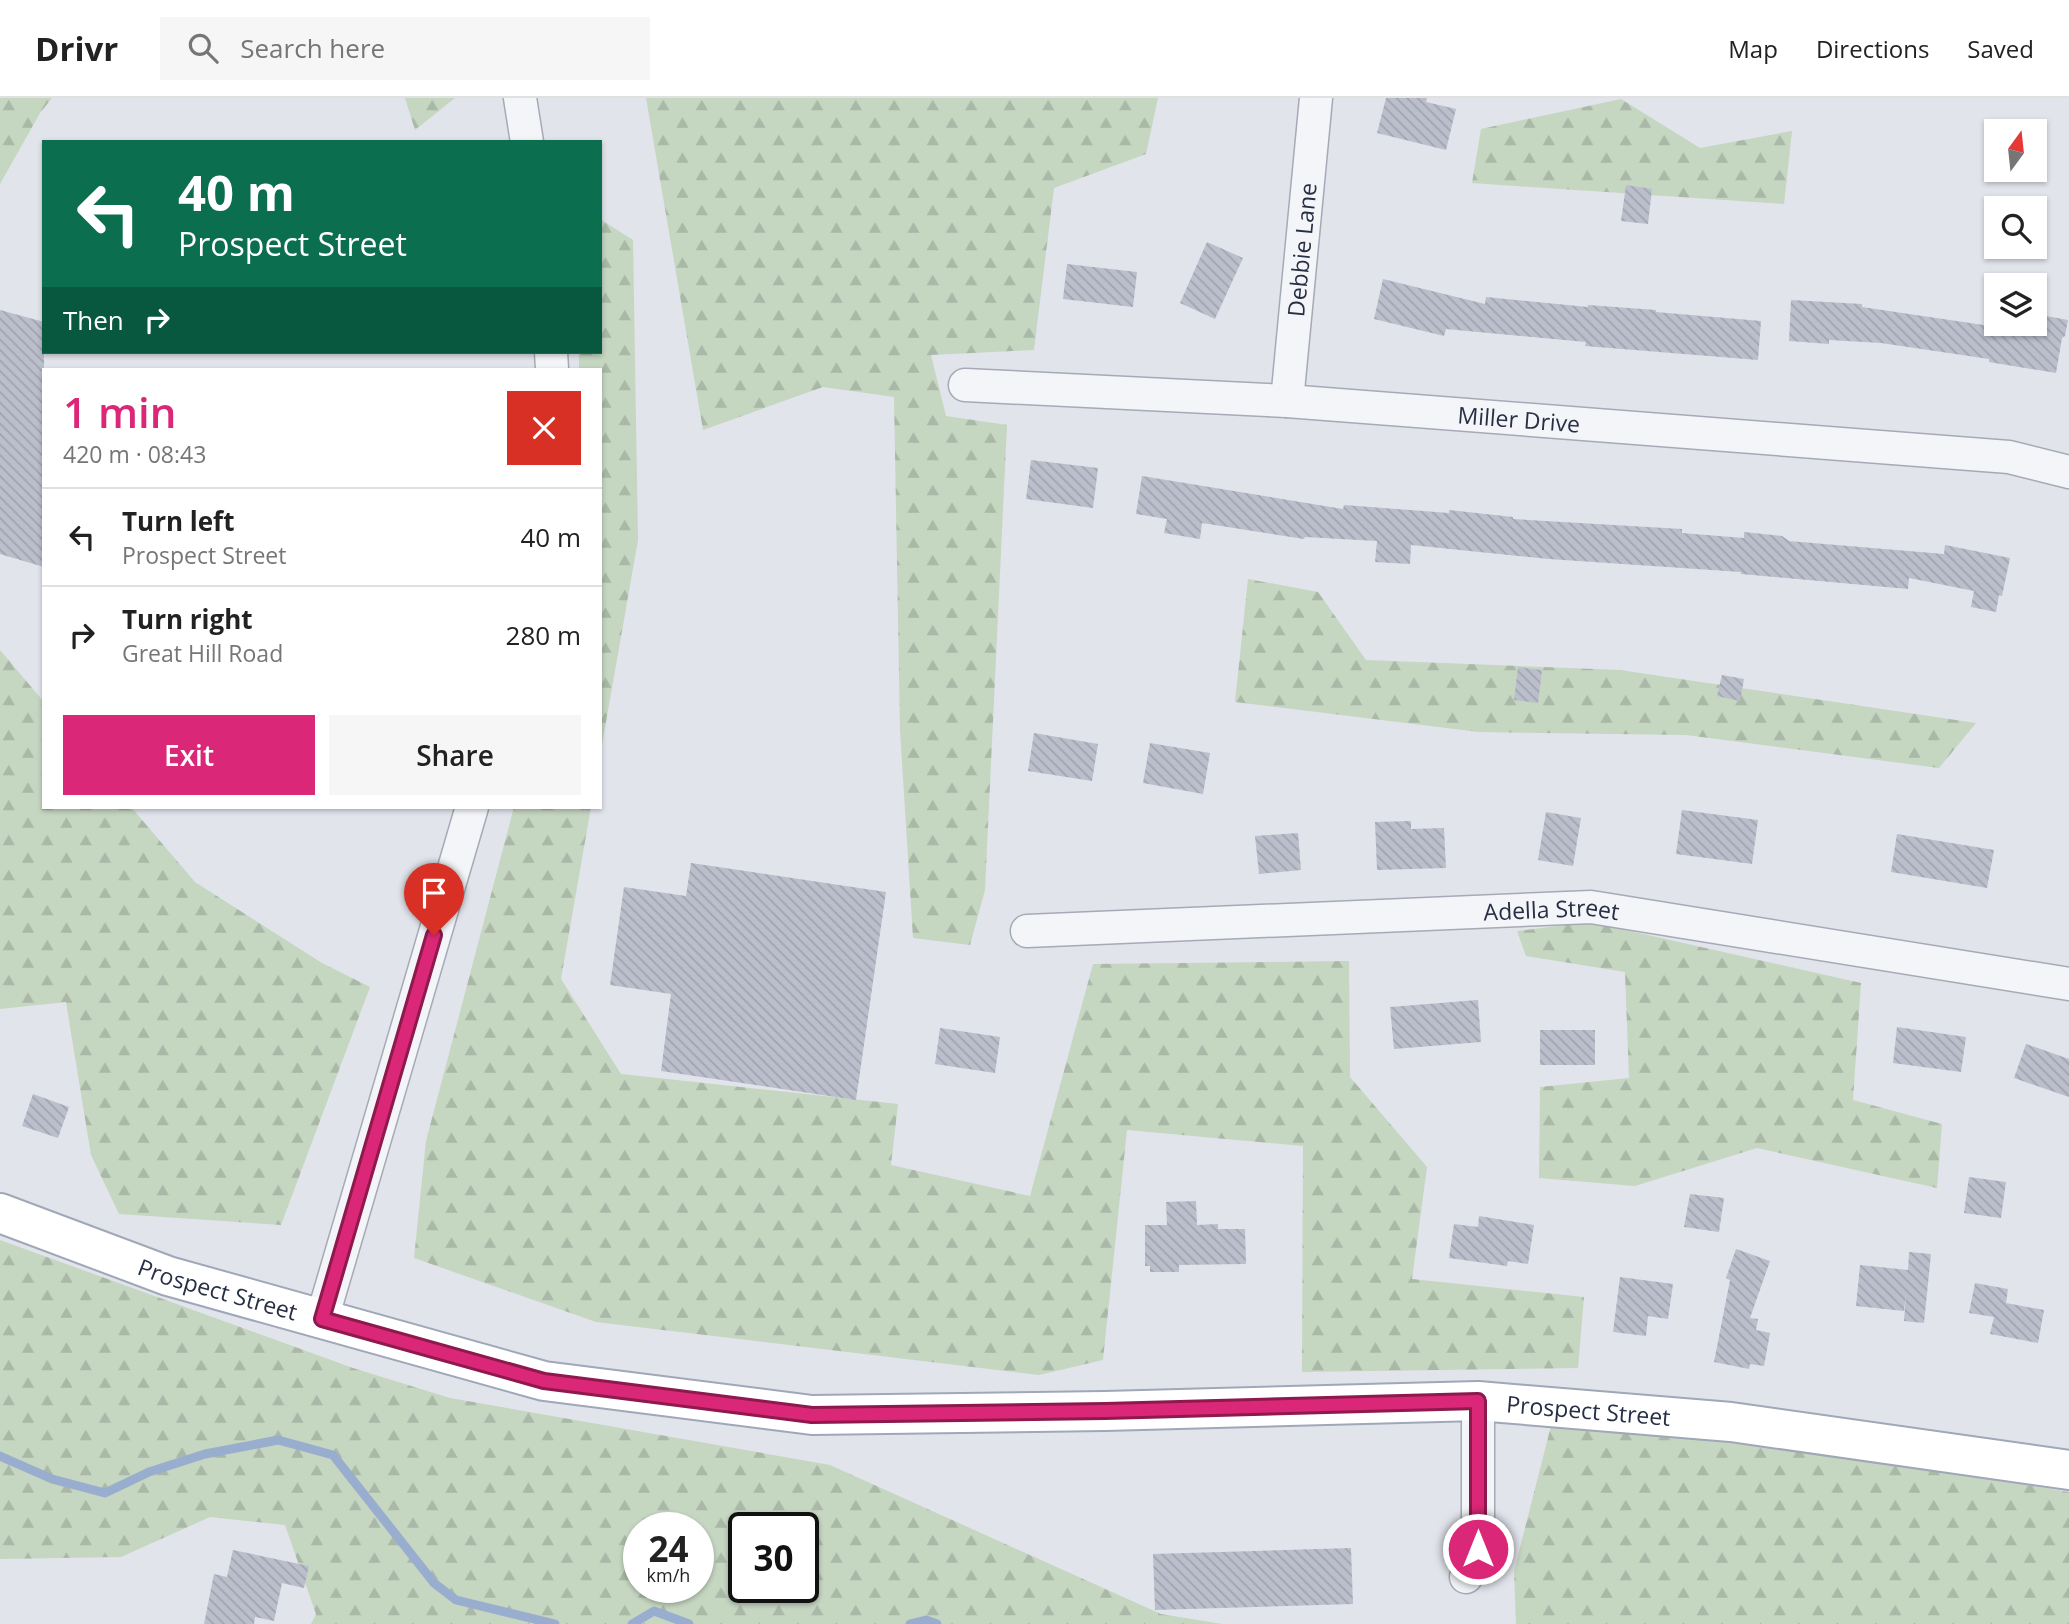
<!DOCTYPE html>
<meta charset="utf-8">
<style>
:root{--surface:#fff;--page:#f6f6f6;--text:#222;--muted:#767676;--line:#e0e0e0;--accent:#db2777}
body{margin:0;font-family:"Open Sans",sans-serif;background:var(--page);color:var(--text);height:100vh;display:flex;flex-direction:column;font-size:26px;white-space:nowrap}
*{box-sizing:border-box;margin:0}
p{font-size:23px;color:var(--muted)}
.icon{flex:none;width:38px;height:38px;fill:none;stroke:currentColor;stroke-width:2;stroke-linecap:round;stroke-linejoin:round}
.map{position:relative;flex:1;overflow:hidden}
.side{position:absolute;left:42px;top:270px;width:560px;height:441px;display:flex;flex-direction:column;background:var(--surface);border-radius:0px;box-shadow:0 2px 5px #0004}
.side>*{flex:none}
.hud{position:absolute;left:42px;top:42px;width:560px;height:214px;border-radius:0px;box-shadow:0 2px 5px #0004;background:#0b6e4f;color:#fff;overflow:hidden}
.needle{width:46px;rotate:15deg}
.tools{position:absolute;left:1984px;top:21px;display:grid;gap:14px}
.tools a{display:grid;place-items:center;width:63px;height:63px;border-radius:0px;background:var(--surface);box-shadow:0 2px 5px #0004;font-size:35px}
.speed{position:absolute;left:623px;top:1414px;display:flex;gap:14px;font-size:35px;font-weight:700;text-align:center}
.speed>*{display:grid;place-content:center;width:91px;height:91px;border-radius:50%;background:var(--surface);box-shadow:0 2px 5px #0004;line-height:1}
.speed small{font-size:18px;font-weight:400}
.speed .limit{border:4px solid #111;border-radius:10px;background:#fff;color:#111}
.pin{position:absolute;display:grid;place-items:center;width:60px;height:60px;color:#fff;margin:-72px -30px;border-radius:50% 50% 50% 0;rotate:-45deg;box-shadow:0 0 7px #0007}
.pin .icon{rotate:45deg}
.me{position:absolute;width:77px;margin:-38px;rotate:0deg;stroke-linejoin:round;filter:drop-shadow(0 0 5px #0008)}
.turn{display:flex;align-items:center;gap:24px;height:147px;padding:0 21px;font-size:32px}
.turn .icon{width:91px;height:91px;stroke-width:2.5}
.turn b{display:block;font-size:49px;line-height:60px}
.then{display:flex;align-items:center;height:66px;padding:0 21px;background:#0003;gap:14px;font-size:26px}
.round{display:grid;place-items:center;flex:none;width:74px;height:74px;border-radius:0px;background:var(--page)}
.overview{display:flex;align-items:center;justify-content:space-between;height:119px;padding:0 21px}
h1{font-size:42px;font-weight:600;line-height:52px;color:var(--accent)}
.action{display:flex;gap:14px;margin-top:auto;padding:14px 21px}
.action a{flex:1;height:80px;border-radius:0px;background:var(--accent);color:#fff;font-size:28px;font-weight:600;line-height:80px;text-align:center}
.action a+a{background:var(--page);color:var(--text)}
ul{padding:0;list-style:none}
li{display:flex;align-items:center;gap:21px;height:98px;padding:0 21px;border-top:2px solid var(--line)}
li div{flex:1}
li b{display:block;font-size:26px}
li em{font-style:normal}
header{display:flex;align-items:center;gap:42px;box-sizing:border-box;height:98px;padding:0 35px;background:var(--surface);border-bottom:2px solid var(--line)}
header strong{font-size:33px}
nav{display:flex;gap:38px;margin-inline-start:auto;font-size:24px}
.search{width:490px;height:63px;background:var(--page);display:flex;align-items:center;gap:18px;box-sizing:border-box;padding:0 24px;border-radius:0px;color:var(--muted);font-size:26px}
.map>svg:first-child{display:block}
</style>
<header>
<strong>Drivr</strong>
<div class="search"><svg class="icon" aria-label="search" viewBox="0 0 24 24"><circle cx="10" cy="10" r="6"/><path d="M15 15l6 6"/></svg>Search here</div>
<nav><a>Map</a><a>Directions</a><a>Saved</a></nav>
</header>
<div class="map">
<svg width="2069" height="1526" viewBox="0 0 2069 1526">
<defs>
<pattern id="forest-firs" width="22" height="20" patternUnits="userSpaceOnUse" patternTransform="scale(1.75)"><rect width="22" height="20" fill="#c5d6c1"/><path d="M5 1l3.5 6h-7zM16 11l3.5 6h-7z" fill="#a9b8a7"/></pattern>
<pattern id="building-back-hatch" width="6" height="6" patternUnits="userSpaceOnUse" patternTransform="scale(1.75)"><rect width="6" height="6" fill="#bbbfcb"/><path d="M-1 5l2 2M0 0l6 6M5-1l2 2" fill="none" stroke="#a1a4b0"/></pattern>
</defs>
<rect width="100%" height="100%" fill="#e1e4eb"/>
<g fill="url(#forest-firs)" fill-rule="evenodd">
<polygon points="0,0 52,0 40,15 0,86"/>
<polygon points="405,0 455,0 415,32"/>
<polygon points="646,0 1158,0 1146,56 1054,90 1034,252 931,257 946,318 1007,327 985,792 970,847 913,840 900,632 894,299 823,289 703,332"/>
<polygon points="1621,1 1700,50 1792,33 1784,106 1472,85 1481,31"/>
<polygon points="600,121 633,142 638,442 600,658 600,271 579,271 579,254 600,254"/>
<polygon points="1248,481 1318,494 1366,562 1620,572 1976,625 1939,670 1686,637 1479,634 1235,604"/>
<polygon points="0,552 44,604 44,709 131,709 195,784 322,865 370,889 281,1127 119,1116 91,1057 66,904 0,911"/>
<polygon points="514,709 591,709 561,881 621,976 898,1006 891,1067 1030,1098 1093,866 1349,863 1350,979 1427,1069 1412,1181 1584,1199 1578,1270 1302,1274 1303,1048 1127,1032 1103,1262 1039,1277 596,1224 414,1160 426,1043"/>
<polygon points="1590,824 1861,885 1853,1002 1942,1026 1937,1090 1757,1050 1635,1088 1539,1080 1540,989 1629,980 1625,874 1526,858 1517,833"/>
<path d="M0,1142L353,1270L450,1300L830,1367L1161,1516L1222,1526H311L316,1516L285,1427L210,1419L121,1459L0,1461ZM639,1430H698V1489H639ZM744,1430H803V1489H744Z"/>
<polygon points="1551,1328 1752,1342 2069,1394 2069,1526 1516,1526 1514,1473"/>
</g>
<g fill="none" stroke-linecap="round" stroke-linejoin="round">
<g stroke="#99aece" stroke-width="9">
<polyline points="0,1358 52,1381 105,1395 149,1374 205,1356 278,1342 333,1357 434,1485 456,1502 555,1526"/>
<polyline points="632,1526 654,1513 689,1526"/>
<polyline points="910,1526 926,1522 937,1526"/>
</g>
</g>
<g fill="url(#building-back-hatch)">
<polygon points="1386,0 1427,0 1426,4 1456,11 1446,52 1377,35"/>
<polygon points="1626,87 1652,91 1648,126 1621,123"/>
<polygon points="1207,144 1243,160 1215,221 1180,205"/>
<polygon points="1067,166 1137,174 1133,209 1063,201"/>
<polygon points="1383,181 1485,206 1486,199 1588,209 1588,207 1656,212 1656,214 1761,223 1758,262 1585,248 1586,244 1446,231 1444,238 1374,221"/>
<polygon points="1791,202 1862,206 1862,209 2038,235 2041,217 2068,222 2065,238 2062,240 2056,275 1989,264 1989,261 1881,245 1829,242 1829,246 1789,243"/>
<polygon points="0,212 44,224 44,469 0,456"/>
<polygon points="1031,362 1098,370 1093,410 1026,401"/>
<polygon points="1142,378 1343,411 1344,407 1449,415 1449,412 1513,419 1513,421 1682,431 1682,435 1744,440 1744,434 1782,438 1789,443 1944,456 1945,447 2010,460 2002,498 1999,497 1996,514 1971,509 1974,493 1909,480 1908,491 1741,476 1741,474 1549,461 1411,447 1410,466 1375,464 1377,443 1305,439 1304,441 1202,425 1200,441 1164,435 1167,421 1136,416"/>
<polygon points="1518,569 1542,572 1538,605 1514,602"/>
<polygon points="1722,577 1744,581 1740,603 1717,598"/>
<polygon points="1034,635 1098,646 1092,683 1028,673"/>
<polygon points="1150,645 1210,655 1203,696 1143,685"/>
<polygon points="1682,712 1758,722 1752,766 1676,756"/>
<polygon points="1546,714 1581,720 1573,768 1538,762"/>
<polygon points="1411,723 1411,731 1444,730 1446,770 1377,772 1375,724"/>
<polygon points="1298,735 1301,772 1259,776 1255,738"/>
<polygon points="1897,736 1994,752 1987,790 1891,774"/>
<polygon points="691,765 886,794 856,1002 661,973 671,896 610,887 624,789 686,798"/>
<polygon points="1478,902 1481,944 1394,951 1390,909"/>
<polygon points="1897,929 1966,939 1961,974 1893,965"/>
<polygon points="940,930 1000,939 995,975 935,966"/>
<rect x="1540" y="932" width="55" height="35"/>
<polygon points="2026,946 2069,961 2069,999 2014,980"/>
<polygon points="33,996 69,1009 58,1040 22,1028"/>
<polygon points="1969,1079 2006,1084 2001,1120 1964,1115"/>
<polygon points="1690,1096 1724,1100 1719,1134 1684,1129"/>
<polygon points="1196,1103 1197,1127 1218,1126 1218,1131 1245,1131 1246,1166 1179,1167 1179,1174 1150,1174 1150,1168 1145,1168 1145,1127 1167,1127 1166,1104"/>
<polygon points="1479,1118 1534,1127 1528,1166 1508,1163 1507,1168 1449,1160 1454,1126 1478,1129"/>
<polygon points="1736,1151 1770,1163 1750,1220 1758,1221 1756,1232 1770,1235 1764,1268 1750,1266 1749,1271 1714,1264 1730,1182 1726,1180"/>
<polygon points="1909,1154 1931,1156 1924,1225 1904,1223 1906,1195 1904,1213 1856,1208 1860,1167 1908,1172"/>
<polygon points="1620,1179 1673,1186 1668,1221 1648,1218 1646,1238 1613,1234"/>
<polygon points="1975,1185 2008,1191 2006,1205 2044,1212 2038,1245 1990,1236 1994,1219 1969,1215"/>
<polygon points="1351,1450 1353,1506 1155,1512 1153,1456"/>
<polygon points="233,1452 309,1468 304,1490 282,1485 274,1523 255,1519 254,1526 204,1526 214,1476 227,1479"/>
</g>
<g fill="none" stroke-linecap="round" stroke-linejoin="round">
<defs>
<g id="minor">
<polyline points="520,0 527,44"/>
<polyline points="551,254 552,271"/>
<path id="s1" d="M965,287L1287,303L2009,359L2069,374"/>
<path id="s2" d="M1287,303L1316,0"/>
<path id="s3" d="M1027,833L1591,809L2069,886"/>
<polyline points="322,1221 472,709"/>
<polyline points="1466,1479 1478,1451 1478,1303"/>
</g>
<g id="major">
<path id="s4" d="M0,1115L168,1178L544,1283L812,1317L1105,1313L1478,1303L1731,1324L2069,1372"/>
</g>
</defs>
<use href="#minor" stroke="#a5aab6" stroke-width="35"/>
<use href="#major" stroke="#9fa7b8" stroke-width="42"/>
<use href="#minor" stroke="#f4f5f9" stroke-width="32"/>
<use href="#major" stroke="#fff" stroke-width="38"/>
</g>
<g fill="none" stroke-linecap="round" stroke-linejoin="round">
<defs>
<polyline id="route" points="434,837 322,1221 544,1283 812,1317 1105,1313 1478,1303 1478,1451"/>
</defs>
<use href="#route" stroke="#8e194d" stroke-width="18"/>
<use href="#route" stroke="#db2777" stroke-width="12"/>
</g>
<g text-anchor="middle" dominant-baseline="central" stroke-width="6" stroke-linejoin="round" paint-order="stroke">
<g font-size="23" fill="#272f44" stroke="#f1f3f8">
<text stroke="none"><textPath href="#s2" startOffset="152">Debbie Lane</textPath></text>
<text stroke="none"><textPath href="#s1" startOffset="555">Miller Drive</textPath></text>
<text stroke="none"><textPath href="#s3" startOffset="525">Adella Street</textPath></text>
<text stroke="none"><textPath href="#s4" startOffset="231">Prospect Street</textPath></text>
<text stroke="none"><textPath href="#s4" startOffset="1617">Prospect Street</textPath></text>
</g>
</g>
</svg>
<div class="tools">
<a><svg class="needle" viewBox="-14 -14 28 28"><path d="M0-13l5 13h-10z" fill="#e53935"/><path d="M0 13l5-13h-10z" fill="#767676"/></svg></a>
<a><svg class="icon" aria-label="search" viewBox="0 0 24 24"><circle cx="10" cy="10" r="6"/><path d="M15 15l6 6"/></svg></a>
<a><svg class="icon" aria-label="layers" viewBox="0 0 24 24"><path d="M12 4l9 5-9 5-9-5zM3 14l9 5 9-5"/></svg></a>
</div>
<div class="speed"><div>24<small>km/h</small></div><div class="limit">30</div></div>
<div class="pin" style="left:434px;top:837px;background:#d93025"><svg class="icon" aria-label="arrive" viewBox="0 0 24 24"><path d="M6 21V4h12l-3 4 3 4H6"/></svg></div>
<svg class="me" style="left:1478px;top:1451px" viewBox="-20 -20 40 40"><circle r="17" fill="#db2777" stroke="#fff" stroke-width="3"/><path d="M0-11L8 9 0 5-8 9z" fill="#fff"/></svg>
<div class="hud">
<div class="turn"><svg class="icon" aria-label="left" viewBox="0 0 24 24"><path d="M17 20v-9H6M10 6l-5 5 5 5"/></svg><div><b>40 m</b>Prospect Street</div></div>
<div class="then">Then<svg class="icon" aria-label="right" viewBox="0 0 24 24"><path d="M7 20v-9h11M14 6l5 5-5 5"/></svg></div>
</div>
<section class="side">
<div class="overview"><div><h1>1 min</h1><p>420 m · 08:43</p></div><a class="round" style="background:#d93025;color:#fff"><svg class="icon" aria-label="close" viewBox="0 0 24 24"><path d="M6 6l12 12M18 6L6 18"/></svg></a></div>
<ul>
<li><svg class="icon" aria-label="left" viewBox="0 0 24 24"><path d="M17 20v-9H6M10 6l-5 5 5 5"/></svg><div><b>Turn left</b><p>Prospect Street</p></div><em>40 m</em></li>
<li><svg class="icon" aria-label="right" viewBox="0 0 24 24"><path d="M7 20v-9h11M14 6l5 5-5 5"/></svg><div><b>Turn right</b><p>Great Hill Road</p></div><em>280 m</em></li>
</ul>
<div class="action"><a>Exit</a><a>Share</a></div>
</section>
</div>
